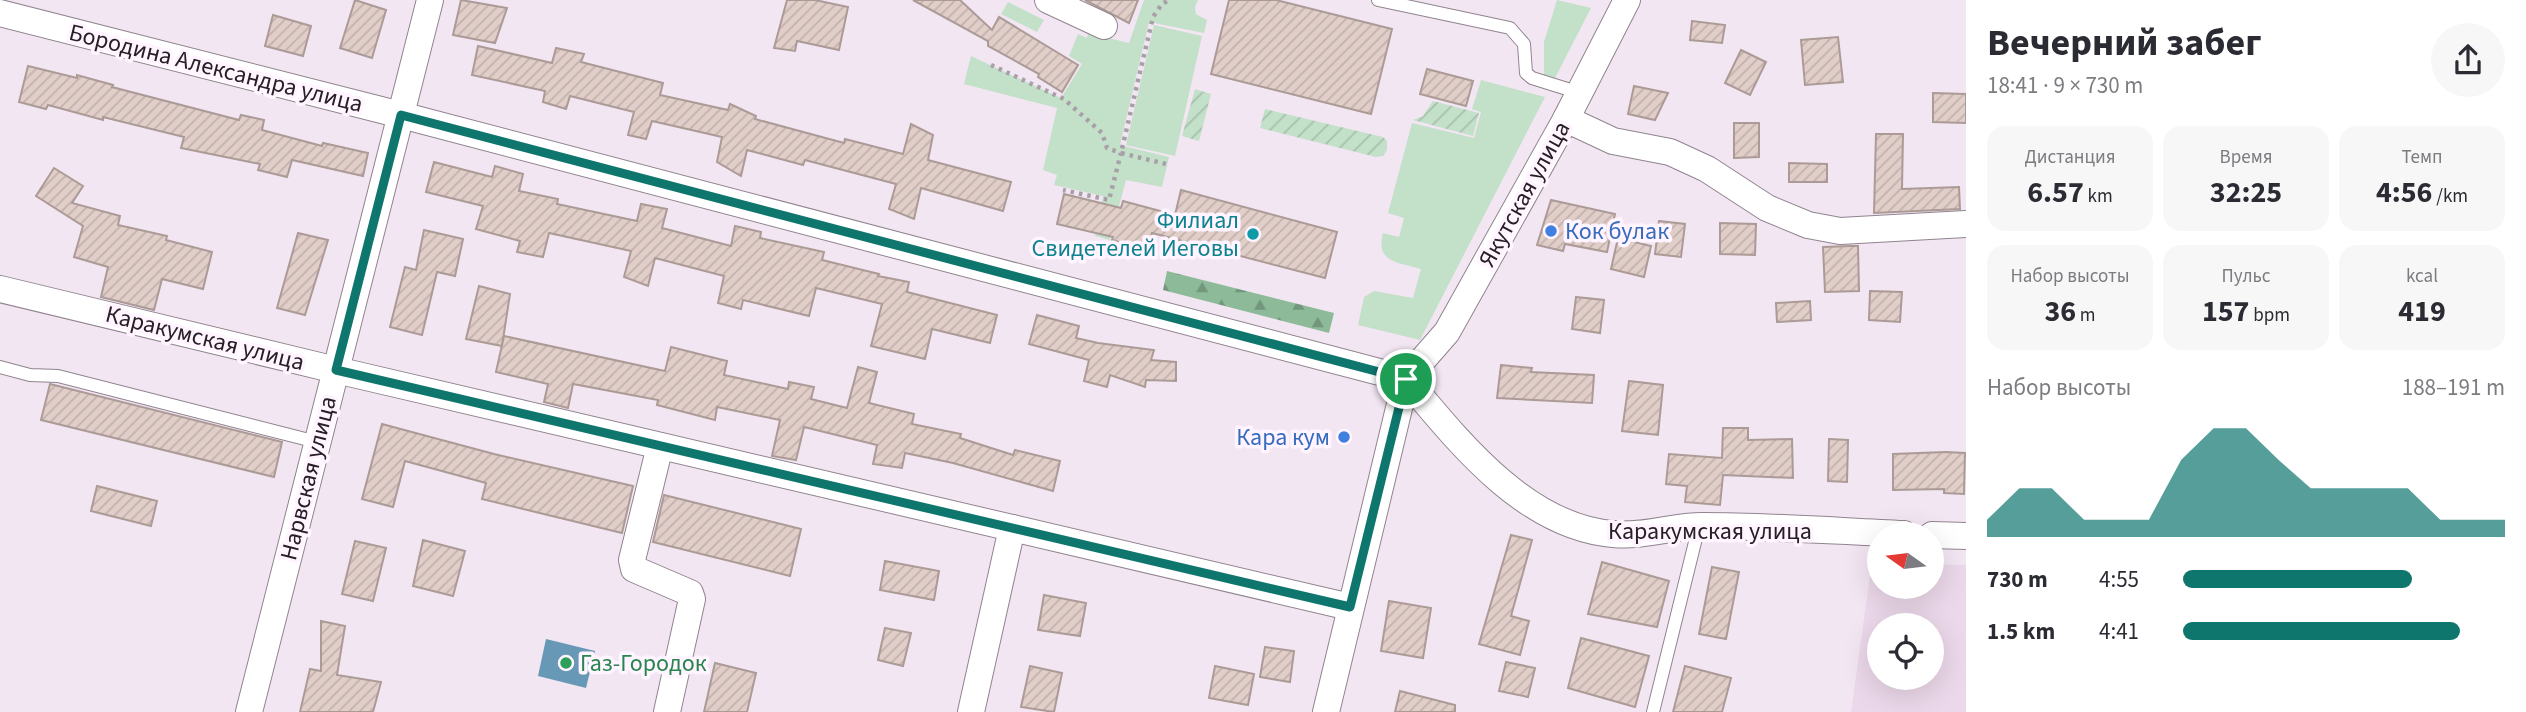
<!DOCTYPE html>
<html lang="ru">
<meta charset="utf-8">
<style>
body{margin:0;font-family:"Source Sans 3",sans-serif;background:#f7f7f7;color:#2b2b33;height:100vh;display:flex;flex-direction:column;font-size:26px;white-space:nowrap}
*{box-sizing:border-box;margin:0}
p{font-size:23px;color:#7c7c81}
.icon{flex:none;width:38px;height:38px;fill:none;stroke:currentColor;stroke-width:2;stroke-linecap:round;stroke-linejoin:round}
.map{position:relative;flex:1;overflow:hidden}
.details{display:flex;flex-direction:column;background:#fff;width:560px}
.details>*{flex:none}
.needle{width:46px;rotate:284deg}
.controls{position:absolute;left:1867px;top:522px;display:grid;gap:14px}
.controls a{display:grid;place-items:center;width:77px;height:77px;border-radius:50%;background:#fff;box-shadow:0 7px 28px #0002;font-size:35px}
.pin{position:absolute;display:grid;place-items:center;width:60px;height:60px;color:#fff;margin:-30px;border:4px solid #fff;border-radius:50%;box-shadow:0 2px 7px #0007}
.round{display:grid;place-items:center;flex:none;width:74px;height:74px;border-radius:37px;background:#f7f7f7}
.head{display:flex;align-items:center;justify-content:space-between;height:119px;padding:0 21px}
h1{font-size:38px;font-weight:700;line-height:52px}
.stats{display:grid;grid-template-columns:repeat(3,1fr);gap:10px;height:119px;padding:7px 21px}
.stats div{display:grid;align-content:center;border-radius:18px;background:#f7f7f7;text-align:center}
.stats b{font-size:30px;font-weight:700}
.stats small{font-size:19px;font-weight:400}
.stats p{font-size:19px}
.chart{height:196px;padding:14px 21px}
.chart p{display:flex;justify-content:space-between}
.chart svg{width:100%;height:126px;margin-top:7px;fill:#0f766e;opacity:.7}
ul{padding:0 21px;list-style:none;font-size:23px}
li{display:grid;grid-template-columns:112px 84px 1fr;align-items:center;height:52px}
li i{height:18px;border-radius:9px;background:#0f766e}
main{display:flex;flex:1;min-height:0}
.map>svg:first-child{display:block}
</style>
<main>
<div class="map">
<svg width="1966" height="712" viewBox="0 0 1966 712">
<defs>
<pattern id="forest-firs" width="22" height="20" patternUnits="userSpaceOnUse" patternTransform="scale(1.75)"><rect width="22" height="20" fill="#8dba98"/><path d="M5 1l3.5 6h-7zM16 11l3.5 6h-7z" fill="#73977c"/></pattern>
<pattern id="garden-furrows" width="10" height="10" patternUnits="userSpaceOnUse" patternTransform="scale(1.75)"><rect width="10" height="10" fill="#c3e0c9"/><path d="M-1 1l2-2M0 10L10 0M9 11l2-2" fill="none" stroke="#a7c0ac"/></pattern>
<pattern id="building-hatch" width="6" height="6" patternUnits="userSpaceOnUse" patternTransform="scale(1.75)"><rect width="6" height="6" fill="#e1cec9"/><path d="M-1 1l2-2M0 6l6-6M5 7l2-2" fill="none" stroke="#c1b1ac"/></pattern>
</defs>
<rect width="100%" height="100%" fill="#f3e6f3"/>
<path fill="#ebd8ea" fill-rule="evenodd" d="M1872,561L1879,562L1880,586H1932V564L1966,565V712H1851ZM1880,625H1932V677H1880Z"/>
<g fill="#c3e0c9">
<polygon points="1144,0 1198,0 1195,7 1196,14 1207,20 1204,33 1149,22 1120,145 1169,157 1162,187 1126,180 1110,240 1095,236 1103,196 1054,185 1057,175 1043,170 1057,108 964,84 971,56 1061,98 1082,64 1069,56 1078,34 1087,38 1088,33 1129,43"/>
<polygon points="1557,0 1591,8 1555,78 1544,75 1544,42"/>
<polygon points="1008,2 1044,20 1037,32 1001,14"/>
<polygon points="1154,25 1202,36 1175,156 1126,145"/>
<path d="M1481,80L1545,97L1420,340L1358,325L1364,297L1374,291L1413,298L1421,269C1398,262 1375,263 1383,233L1399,237L1404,218L1388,213L1412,123L1474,138L1481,112L1472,109Z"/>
</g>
<polygon fill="url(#forest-firs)" points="1167,271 1334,313 1329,333 1163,290"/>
<g fill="url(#garden-furrows)">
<polygon points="1195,89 1211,94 1199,141 1182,136"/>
<polygon points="1433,101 1479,113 1473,136 1413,120 1423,116"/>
<polygon points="1265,109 1383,137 1387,141 1387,150 1383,156 1376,157 1260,128"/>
</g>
<polygon fill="#6798b5" points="546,639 595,651 586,688 538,676"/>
<g fill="url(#building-hatch)" stroke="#ac9a96" stroke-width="2">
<polygon points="355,0 386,10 372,58 340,48"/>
<polygon points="461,0 507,8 495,43 453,35"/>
<polygon points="787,0 815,0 848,7 839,50 797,41 795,51 774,48"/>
<polygon points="913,0 960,0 992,30 999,17 1078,65 1062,92 1038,77 1039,74 988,46 988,41"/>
<polygon points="1085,0 1138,0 1129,23"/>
<polygon points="1229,0 1276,0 1392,29 1371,114 1211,74"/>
<polygon points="273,15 311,26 303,56 265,46"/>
<polygon points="1692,21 1725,25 1722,43 1690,40"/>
<polygon points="1838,37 1843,82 1805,85 1801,40"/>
<polygon points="478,46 552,63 556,48 584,54 581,62 663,83 660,95 728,110 730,104 756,116 755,119 844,143 845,139 903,154 911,124 933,135 928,160 1011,182 1003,211 921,188 914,219 889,209 896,184 805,160 803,165 747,150 741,176 717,162 722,137 652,121 646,139 628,135 634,112 570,96 566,109 543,102 545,91 472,75"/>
<polygon points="1741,50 1766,62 1750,95 1725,83"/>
<polygon points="28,66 77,78 77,75 113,85 112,87 239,120 241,115 264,120 262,130 322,146 323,143 368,153 363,176 292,160 287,177 258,170 260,164 181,148 184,137 103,117 103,120 48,105 46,109 19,102"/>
<polygon points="1427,69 1473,81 1466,106 1420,94"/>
<polygon points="1634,86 1668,93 1655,120 1628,114"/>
<polygon points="1933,93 1966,94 1966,123 1933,122"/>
<polygon points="1734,123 1759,123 1759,157 1734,158"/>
<polygon points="1876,134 1903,134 1902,189 1959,187 1960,209 1874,213"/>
<polygon points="434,162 492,177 495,166 523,174 519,191 558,199 557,204 637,221 641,204 667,209 662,228 731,246 735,226 761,232 760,238 824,252 822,260 879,274 878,276 909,282 907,292 997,315 990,343 932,329 925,359 871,346 882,304 816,288 809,316 743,300 741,309 718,303 724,276 655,258 648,286 624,277 631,251 549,233 543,257 517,252 520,241 476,229 483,206 426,192"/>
<polygon points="1789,163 1827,164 1827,182 1789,182"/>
<polygon points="54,168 83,186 72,203 120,216 118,225 167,236 166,240 212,252 203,289 162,279 154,310 101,297 108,267 74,257 83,226 36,196"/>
<polygon points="1181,190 1337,232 1325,278 1152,233 1148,250 1112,240 1113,237 1057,224 1064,194 1121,208 1123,201 1175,215"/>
<polygon points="1551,200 1615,214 1607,252 1565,244 1563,251 1537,245"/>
<polygon points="1659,221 1685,224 1681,257 1655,254"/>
<polygon points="1720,223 1756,224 1755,255 1720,254"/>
<polygon points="424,230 463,239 455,276 437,272 422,335 390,327 405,267 416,270"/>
<polygon points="298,233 328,240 305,315 277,308"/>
<polygon points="1618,238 1651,246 1644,277 1611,269"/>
<polygon points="1850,246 1858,246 1859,291 1825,292 1823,247"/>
<polygon points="479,286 510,294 502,346 466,339"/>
<polygon points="1870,291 1902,292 1900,322 1869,320"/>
<polygon points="1576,297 1604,300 1600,333 1572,329"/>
<polygon points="1810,301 1811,320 1777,322 1776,303"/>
<polygon points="1037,315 1079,326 1076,338 1098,343 1154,350 1151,360 1176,362 1176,381 1146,380 1145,387 1110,375 1107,387 1084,381 1089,360 1029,344"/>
<polygon points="504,336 665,371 671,347 727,361 724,375 788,389 789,382 814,387 811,399 847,408 858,367 877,372 869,403 914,414 912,424 961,434 960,438 1013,455 1015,450 1060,461 1053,491 953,463 905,453 902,468 873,464 877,445 804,427 796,460 772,456 780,420 717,407 715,420 657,405 658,400 573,384 568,408 544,402 548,384 496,372"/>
<polygon points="1501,365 1532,368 1531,372 1594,375 1592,403 1497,398"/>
<polygon points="1629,381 1663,385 1658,435 1622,431"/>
<polygon points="50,384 282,442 274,477 41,420"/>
<polygon points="382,424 494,454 633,486 622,533 482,499 486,483 405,461 393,507 362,499"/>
<polygon points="1723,428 1748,428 1748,440 1792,439 1793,478 1723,475 1720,505 1685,502 1687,486 1666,484 1669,454 1722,458"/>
<polygon points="1829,439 1848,440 1847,482 1828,481"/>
<polygon points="1946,452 1965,453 1964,494 1944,493 1944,489 1893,490 1893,454"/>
<polygon points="97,486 157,501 151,526 91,511"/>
<polygon points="664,495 801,529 790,576 653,542"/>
<polygon points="1511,535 1532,540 1511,616 1529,621 1520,655 1479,644"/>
<polygon points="423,540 465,551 453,596 413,586"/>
<polygon points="355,541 386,548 373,601 342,594"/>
<polygon points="885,561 939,571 934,600 880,590"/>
<polygon points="1602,562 1669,581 1657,627 1588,614"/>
<polygon points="1712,567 1739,572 1726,639 1699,634"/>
<polygon points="1044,595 1086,603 1080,636 1038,630"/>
<polygon points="1389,601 1431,608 1423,658 1381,651"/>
<polygon points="321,621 345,626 337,675 381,682 373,712 300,712 310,669 321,671"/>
<polygon points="885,628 911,633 903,666 878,660"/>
<polygon points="1581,638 1649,656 1635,707 1568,688"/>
<polygon points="1265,647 1294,651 1290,682 1260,677"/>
<polygon points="1506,662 1535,668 1528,697 1499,691"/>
<polygon points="715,663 756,673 747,712 704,712"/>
<polygon points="1030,666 1062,673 1054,712 1021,707"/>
<polygon points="1215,666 1254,674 1248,705 1209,698"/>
<polygon points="1685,666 1731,678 1722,712 1673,712"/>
<polygon points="1400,691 1455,705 1455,712 1395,712"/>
</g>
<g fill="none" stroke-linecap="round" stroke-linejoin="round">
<g stroke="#90848f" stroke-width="14">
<g id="service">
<polyline points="1378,0 1510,28 1524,44 1526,73 1532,78 1580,93"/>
<polyline points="0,367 30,375 58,376 317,442"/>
<polyline points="1653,712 1699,526"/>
</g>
</g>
<g stroke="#90848f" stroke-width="28">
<g id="minor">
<polyline points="1048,0 1104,26"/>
<polyline points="0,13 401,115 1406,379"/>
<polyline points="1566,119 1613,141 1670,152 1707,169 1767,208 1808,225 1840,231 1966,224"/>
<polyline points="0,289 336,370 1350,607"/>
<path d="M1406,379C1458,441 1525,527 1613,534C1644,537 1672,526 1702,526C1769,526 1837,531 1904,534"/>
<polyline points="660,446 632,560 634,569 690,593 692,599 667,712"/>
<polyline points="1932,535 1966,536"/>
<polyline points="249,712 430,0"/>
<polyline points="971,712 1012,528"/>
<polyline points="1326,712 1406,379 1447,332 1566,119 1627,0"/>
</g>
</g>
<g stroke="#a99fa9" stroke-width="4.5" stroke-dasharray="3.5 5" stroke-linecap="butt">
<polyline points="991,65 1064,99 1102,133 1107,148 1121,153 1109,200 1063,190"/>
<polyline points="1166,164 1121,153 1153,17 1162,4 1169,0"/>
</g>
<use href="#service" stroke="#fff" stroke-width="12"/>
<use href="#minor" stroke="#fff" stroke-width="26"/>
</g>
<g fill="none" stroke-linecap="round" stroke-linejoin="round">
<g stroke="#fff" stroke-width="14">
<polygon id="route" points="401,115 1406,379 1350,607 336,370"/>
</g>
<use href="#route" stroke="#0f766e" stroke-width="9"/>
</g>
<g fill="#3f7fe0" stroke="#fff4ff" stroke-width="2.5">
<circle cx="1551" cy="231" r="7"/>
<circle cx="1344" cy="437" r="7"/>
</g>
<circle fill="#0f9aa8" stroke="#fff4ff" stroke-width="2.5" cx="1253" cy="234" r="7"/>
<circle fill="#2e9e5b" stroke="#fff4ff" stroke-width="2.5" cx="566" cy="663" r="7"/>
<g text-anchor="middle" stroke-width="7" stroke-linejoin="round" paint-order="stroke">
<g font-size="24" fill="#252025" stroke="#fff4ff">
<text transform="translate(216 68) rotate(14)" y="8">Бородина Александра улица</text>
<text transform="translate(1524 194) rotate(-61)" y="8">Якутская улица</text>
<text transform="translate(205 338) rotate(14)" y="8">Каракумская улица</text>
<text transform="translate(308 478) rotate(-76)" y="8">Нарвская улица</text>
<text x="1710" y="539">Каракумская улица</text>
</g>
<g font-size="24" fill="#0d838f" stroke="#fff4ff" text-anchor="end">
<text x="1239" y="228">Филиал<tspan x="1239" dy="28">Свидетелей Иеговы</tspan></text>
</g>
<g font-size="24" fill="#366cbe" stroke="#fff4ff" text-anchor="start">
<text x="1565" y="239">Кок булак</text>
<text x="1330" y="445" text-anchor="end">Кара кум</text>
</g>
<g font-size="24" fill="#27864d" stroke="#fff4ff" text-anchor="start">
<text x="580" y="671">Газ-Городок</text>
</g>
</g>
</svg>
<div class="controls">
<a><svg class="needle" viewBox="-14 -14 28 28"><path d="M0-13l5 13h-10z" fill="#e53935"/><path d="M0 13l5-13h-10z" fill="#7c7c81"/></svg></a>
<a><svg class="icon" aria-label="locate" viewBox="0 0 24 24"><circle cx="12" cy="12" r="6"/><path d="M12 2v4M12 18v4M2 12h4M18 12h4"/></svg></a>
</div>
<div class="pin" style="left:1406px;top:379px;background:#1e9e55"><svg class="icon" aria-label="arrive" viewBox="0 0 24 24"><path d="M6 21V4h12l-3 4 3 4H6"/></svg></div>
</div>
<section class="details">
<div class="head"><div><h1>Вечерний забег</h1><p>18:41 · 9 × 730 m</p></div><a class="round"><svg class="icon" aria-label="share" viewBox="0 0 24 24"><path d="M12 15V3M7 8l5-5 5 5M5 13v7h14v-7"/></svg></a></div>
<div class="stats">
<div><p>Дистанция</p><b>6.57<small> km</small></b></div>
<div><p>Время</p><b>32:25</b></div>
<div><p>Темп</p><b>4:56<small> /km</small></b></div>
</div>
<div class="stats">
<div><p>Набор высоты</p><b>36<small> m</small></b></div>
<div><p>Пульс</p><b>157<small> bpm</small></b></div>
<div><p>kcal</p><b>419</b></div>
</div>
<div class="chart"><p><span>Набор высоты</span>188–191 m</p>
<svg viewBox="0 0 160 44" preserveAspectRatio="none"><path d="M0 44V38L10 27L20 27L30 38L40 38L50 38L60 17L70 6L80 6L90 17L100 27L110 27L120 27L130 27L140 38L150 38L160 38V44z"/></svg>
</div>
<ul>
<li><b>730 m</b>4:55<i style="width:71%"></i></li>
<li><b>1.5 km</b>4:41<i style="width:86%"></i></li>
</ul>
</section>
</main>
